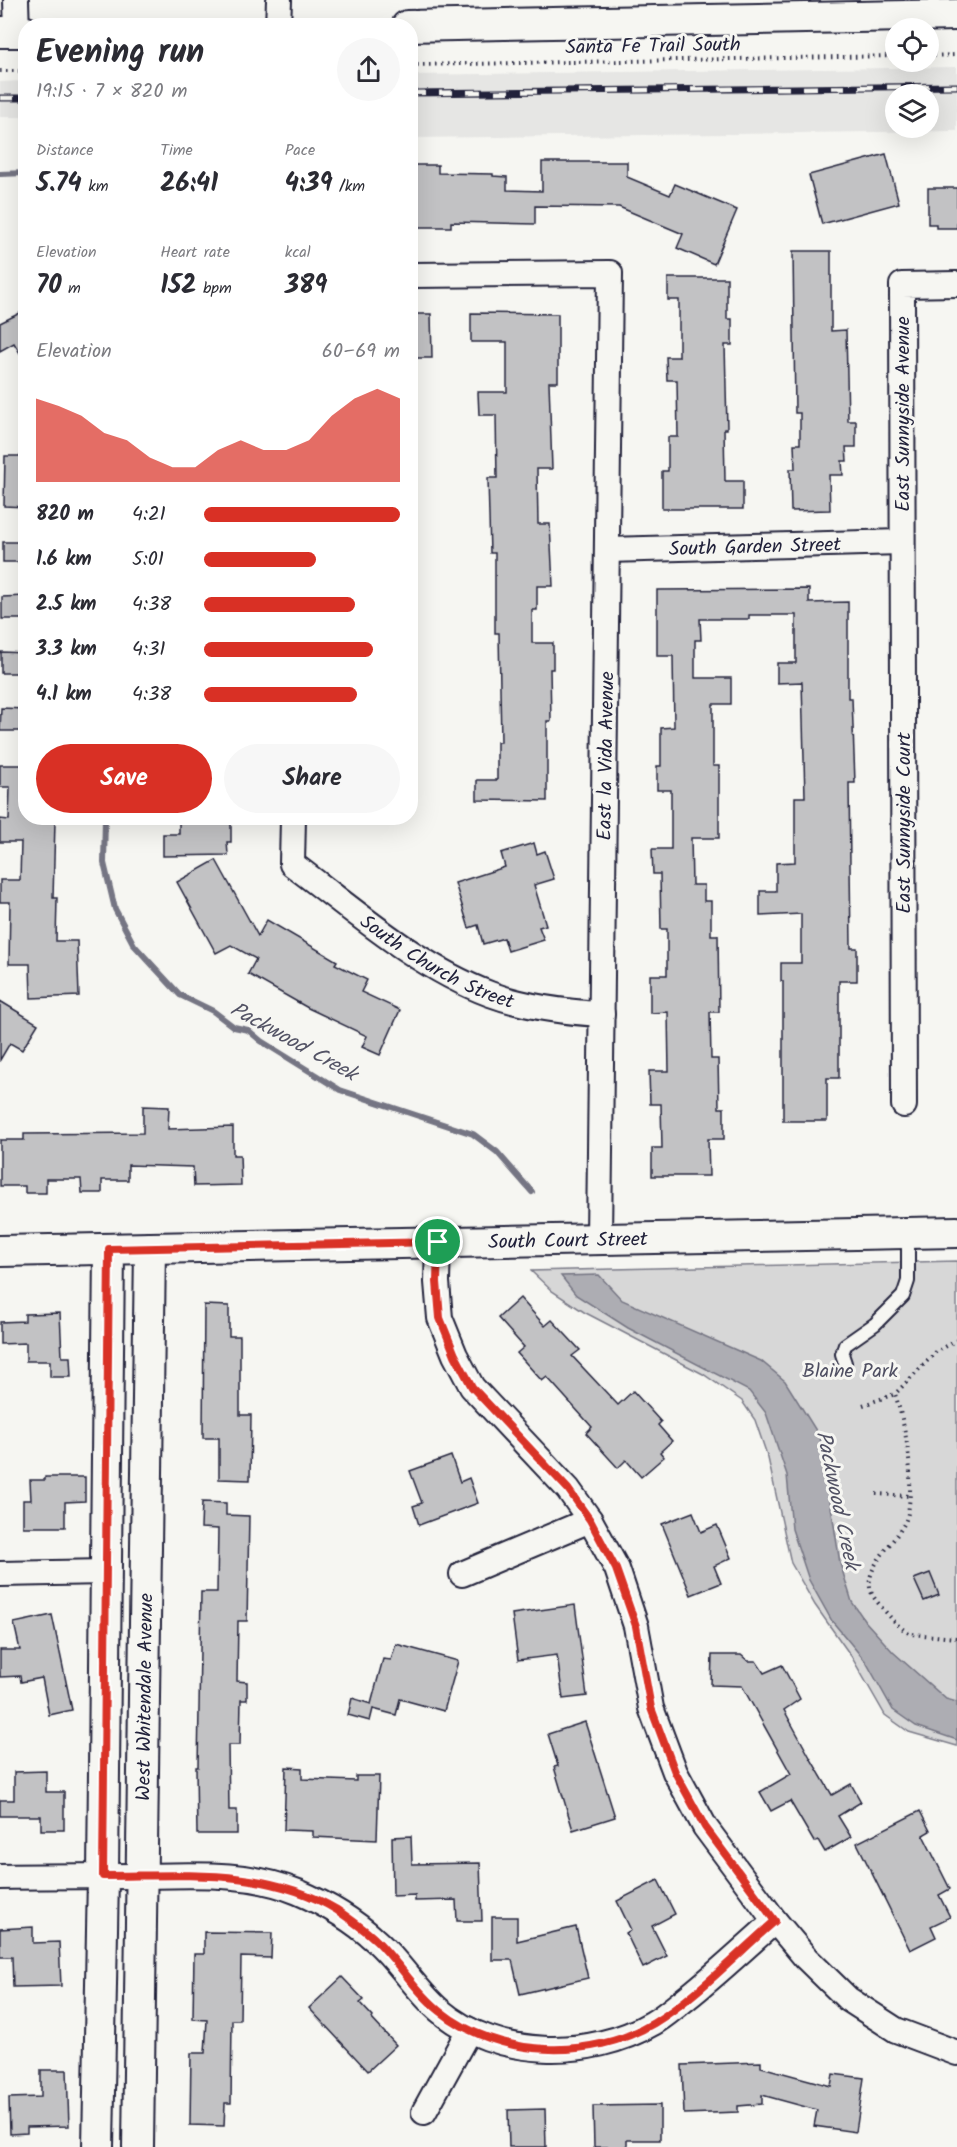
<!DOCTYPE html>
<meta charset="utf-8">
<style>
body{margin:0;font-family:Kalam,sans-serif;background:#f7f7f7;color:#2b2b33;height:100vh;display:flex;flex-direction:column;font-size:22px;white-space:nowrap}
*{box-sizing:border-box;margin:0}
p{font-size:20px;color:#7c7c81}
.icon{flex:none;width:33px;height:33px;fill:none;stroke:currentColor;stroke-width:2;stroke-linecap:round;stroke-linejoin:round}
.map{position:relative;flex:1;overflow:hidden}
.sheet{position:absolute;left:18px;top:18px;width:400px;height:807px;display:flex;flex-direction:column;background:#fff;border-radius:24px;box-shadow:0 6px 24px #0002}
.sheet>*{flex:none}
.buttons{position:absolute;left:885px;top:18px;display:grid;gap:12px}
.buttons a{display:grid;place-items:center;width:54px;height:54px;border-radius:50%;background:#fff;box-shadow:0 6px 24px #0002;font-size:30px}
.pin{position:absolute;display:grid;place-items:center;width:51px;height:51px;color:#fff;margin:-26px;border:3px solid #fff;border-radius:50%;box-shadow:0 2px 6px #0007}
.round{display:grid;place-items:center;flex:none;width:63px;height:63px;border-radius:32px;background:#f7f7f7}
.overview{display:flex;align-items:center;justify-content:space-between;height:102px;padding:0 18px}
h1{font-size:33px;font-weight:800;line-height:45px}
.metrics{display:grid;grid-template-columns:repeat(3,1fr);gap:9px;height:102px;padding:6px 18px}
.metrics div{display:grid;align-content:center}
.metrics b{font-size:26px;font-weight:800}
.metrics small{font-size:16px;font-weight:400}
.metrics p{font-size:16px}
.chart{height:168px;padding:12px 18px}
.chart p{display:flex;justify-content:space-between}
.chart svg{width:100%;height:108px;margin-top:6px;fill:#d93025;opacity:.7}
.cta{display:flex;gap:12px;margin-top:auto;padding:12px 18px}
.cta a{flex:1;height:69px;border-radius:36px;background:#d93025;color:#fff;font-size:24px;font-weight:800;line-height:69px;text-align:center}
.cta a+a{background:#f7f7f7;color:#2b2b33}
ul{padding:0 18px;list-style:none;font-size:20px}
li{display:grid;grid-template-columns:96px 72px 1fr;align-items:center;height:45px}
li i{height:15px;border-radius:8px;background:#d93025}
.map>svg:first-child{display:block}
</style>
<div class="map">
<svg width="957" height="2147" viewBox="0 0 957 2147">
<rect width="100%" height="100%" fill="#f6f6f2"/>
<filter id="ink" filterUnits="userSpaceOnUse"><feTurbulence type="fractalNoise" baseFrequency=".0167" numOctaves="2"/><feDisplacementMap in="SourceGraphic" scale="12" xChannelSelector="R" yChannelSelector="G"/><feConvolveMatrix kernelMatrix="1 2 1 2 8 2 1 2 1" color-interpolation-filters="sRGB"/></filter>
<g filter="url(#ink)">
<g fill="#e6e6e4" fill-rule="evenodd">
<path d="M957,67V131L411,138V75ZM896,94H928V128H896Z"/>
<polygon points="25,81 25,117 0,117 0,82"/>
</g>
<polygon fill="#d7d7d7" stroke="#7c7c89" stroke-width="1.5" points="957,1261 957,1746 909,1732 885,1715 851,1656 815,1605 791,1563 768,1458 755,1420 742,1401 703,1374 584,1312 552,1291 531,1271"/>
<polygon fill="#adadb3" stroke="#757583" stroke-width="1.5" points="599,1275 622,1300 761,1361 785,1381 820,1437 840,1563 852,1602 865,1621 893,1652 946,1699 957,1702 957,1740 916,1726 893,1710 866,1662 832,1621 809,1580 792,1529 787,1475 766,1413 749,1391 628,1328 576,1295 561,1276"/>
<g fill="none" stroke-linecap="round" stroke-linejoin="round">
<g stroke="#757583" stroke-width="6">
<polyline points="0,174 26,173"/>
<polyline points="105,818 104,863 115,909 134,945 180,995 213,1011 234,1027 248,1030 261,1041 340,1090 473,1134 497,1152 532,1192"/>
</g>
</g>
<g fill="#c2c2c4" stroke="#22223b" stroke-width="1.5">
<polygon points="886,154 899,203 822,224 809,175"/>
<polygon points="542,162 627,162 627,177 670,195 675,184 737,210 714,264 677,248 683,234 619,207 535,206 535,224 451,222 451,227 415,227 415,218 411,218 411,165 438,165 438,173 493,174 493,176 507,177 507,190 542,191"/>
<polygon points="928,188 957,188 957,228 936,228 936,224 928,224"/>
<polygon points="793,251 831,251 831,331 846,330 848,421 856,421 856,447 846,447 847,461 842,461 843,475 829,475 830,510 791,511 790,469 795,469 794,444 800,444 800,413 795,413"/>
<polygon points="668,278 727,278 727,319 732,319 732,345 725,345 727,429 724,429 725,481 743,481 743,509 662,509 662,471 668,471 668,437 678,437 677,380 667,380 666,357 679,357 679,300 668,300"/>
<polygon points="26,310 26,363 14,343 0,351 0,323"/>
<polygon points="471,313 558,314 558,382 549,382 552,469 537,469 538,524 550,524 553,586 537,586 537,610 532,610 532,643 553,643 553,669 550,669 551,721 547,721 547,801 477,800 477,780 497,780 497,742 501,742 499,633 495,633 495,553 490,553 488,478 497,478 496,415 479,415 478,392 507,392 507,342 471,342"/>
<polygon points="411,314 431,314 432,358 411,358"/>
<polygon points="5,456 26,456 26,507 4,506"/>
<rect x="3" y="542" width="23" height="20"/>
<polygon points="809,589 809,603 848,602 848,698 852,698 855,783 849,783 851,948 857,948 857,981 839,981 839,1078 827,1078 827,1121 783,1121 783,981 781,981 781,963 801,963 801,914 760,916 760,891 776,891 776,863 795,862 795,797 805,797 802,682 777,683 777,663 796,663 796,615 749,615 749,619 700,619 701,640 695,640 695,678 731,678 731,704 713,704 713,766 719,766 719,838 691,838 692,885 704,885 704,901 711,901 711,935 718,935 719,1012 710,1012 711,1059 718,1059 719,1108 724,1108 724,1139 708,1139 709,1176 652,1176 652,1148 662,1148 661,1104 650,1104 649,1071 669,1071 668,1012 650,1013 650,975 667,975 667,929 661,929 660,874 653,874 652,849 671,849 671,790 657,790 657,766 661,766 661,728 674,727 673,656 657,656 657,590"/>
<polygon points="26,596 26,619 2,619 2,597"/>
<polygon points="1,652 26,653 26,673 1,673"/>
<polygon points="1,708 26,709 26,731 0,731"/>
<polygon points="0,765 26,765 26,820 55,821 53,898 57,898 56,941 77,941 79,996 31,998 30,964 9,964 10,902 0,902 0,880 20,880 21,842 0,842 0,819 9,820 10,787 0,787"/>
<polygon points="179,818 231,818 231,842 227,842 228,855 163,856 163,834 179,834"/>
<polygon points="534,843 537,854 545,851 554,879 534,885 546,925 539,927 544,940 508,951 504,938 483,944 478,925 469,928 455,883 505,867 501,853"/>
<polygon points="216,860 258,936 267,920 337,961 335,964 367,980 361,992 400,1010 380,1055 362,1047 367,1036 308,1008 248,974 256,959 231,945 216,953 177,882"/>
<polygon points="0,1001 38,1024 22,1050 10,1043 0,1060"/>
<polygon points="143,1106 169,1107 168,1129 233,1127 233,1155 240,1155 241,1185 194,1186 193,1167 128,1165 128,1180 102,1180 102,1193 82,1193 81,1179 46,1179 46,1193 25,1193 25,1186 0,1186 0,1140 24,1140 24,1134 143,1133"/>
<polygon points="520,1298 545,1326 552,1320 580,1350 572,1356 618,1405 633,1391 661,1422 658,1425 672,1441 660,1452 664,1457 641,1477 626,1460 618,1468 586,1433 592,1427 547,1377 542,1381 517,1353 524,1347 498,1318"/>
<polygon points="204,1305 229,1306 229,1336 240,1336 240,1415 251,1415 250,1480 219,1479 219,1438 203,1438"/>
<polygon points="60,1313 62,1357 70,1357 71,1377 50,1377 50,1361 26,1361 26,1343 0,1344 0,1322 25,1321 25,1314"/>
<polygon points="451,1456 460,1482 469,1478 478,1503 419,1525 413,1506 422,1503 410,1471"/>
<polygon points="45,1477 85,1477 85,1501 65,1502 65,1527 23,1527 23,1500 31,1500 30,1480 45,1480"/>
<polygon points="202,1502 226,1503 226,1515 249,1516 247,1621 238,1621 237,1681 247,1682 247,1700 241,1700 240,1745 228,1745 229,1810 237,1810 237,1834 197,1834 196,1767 198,1767 201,1592 217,1592 218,1529 201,1528"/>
<polygon points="693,1512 701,1532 717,1525 731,1558 714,1566 721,1583 691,1595 662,1524"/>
<polygon points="930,1573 939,1595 924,1601 914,1579"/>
<polygon points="575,1605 587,1696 563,1699 557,1655 518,1660 512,1614"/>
<polygon points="52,1615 72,1710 49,1715 42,1678 21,1682 20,1676 0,1677 0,1650 20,1650 14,1623"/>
<polygon points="396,1644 458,1661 444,1711 400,1699 396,1715 373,1709 370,1721 348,1715 352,1698 371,1704 383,1659 391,1660"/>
<polygon points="712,1655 741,1655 748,1661 756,1661 764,1673 782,1665 800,1699 784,1710 812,1761 832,1795 851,1784 861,1802 838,1816 851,1837 825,1852 818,1840 814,1842 790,1801 771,1811 760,1792 791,1774 742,1686 711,1685"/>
<polygon points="585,1722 615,1817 573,1830 554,1767 558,1766 548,1734"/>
<polygon points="286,1767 302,1768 302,1779 356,1781 356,1776 379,1776 377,1840 313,1837 313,1831 284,1830"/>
<polygon points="46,1771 46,1792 64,1792 64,1830 41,1830 41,1816 0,1816 0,1800 14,1800 14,1772"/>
<polygon points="920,1811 930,1831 923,1835 950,1889 939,1895 950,1917 931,1926 936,1937 910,1950 857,1843"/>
<polygon points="411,1836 412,1864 480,1863 482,1921 457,1921 456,1900 415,1901 415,1895 393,1896 392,1837"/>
<polygon points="658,1880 675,1914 652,1926 667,1956 643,1968 626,1933 631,1930 617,1901"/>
<polygon points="492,1917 517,1917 517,1941 576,1927 588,1978 520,1994 512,1960 492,1960"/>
<polygon points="33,1927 33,1943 59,1942 61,1986 13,1987 12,1957 0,1957 0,1929"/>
<polygon points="204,1932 272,1933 271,1958 241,1957 240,2020 232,2020 231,2103 225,2103 224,2126 190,2125 191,2053 205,2053 207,2020 193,2019 194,1954 204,1954"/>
<polygon points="342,1977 364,2000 360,2003 373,2017 372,2019 396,2045 368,2071 309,2008"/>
<polygon points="761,2062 761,2067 831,2086 833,2074 864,2078 856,2132 814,2126 817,2110 762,2095 762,2104 738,2106 738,2112 684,2114 682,2065"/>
<polygon points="41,2070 67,2070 69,2126 27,2127 27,2133 10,2134 9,2098 41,2097"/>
<polygon points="660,2105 660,2140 627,2140 627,2147 594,2147 593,2106"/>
<polygon points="545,2109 546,2147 509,2147 508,2110"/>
</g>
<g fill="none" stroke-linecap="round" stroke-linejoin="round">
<g stroke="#22223b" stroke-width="16">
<polyline id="service" points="845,1363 842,1354 845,1345 875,1324 903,1296 908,1281 908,1234"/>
</g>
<g stroke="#22223b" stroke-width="28">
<g id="minor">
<polyline points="16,0 17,32"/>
<polyline points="278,26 279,0"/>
<polyline points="411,275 610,273 599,1239"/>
<path id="s1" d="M608,550L901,542"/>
<path id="s2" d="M293,818L292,864C354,910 416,966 490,994C525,1007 564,1012 602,1014"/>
<polyline points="904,1105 902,285 957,284"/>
<polyline points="438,1242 437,1282 440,1318 455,1355 472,1387 568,1489 590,1520 617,1569 636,1626 651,1708 675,1772 705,1827 775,1921 806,1958 848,1999 896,2030 957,2053"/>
<polyline points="0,1574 106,1572"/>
<polyline points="462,1574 590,1520"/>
<path d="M0,1877C48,1876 97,1876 145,1876C196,1875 251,1872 298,1892C326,1904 352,1919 375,1940C399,1961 415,1989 439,2010C496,2059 590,2060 653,2023C662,2018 670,2011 679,2004C712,1979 743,1949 775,1921"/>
<polyline points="424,2112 469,2030"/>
</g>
</g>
<g stroke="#22223b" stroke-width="34">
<g id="tertiary">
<polyline points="407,26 957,15"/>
<polyline points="0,32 26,32"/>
<path id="s3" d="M0,1251L957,1232"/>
<polyline points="98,2147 103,1876 109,1249"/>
<path id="s4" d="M138,2147L150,1248"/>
</g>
</g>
<g stroke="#22223b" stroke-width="4" stroke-dasharray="1.5 4.5" stroke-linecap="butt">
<polyline points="928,56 957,55"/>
<polyline points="411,65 896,56"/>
<polyline points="0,71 26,71"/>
<path d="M957,1340L936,1352L895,1394C907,1432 914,1473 908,1513C904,1538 859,1566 872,1594C875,1600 880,1605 883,1609C892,1619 899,1628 911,1634L957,1638"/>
<polyline points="863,1405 895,1394"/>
<polyline points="876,1494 910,1496"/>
</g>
<use href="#service" stroke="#f6f6f2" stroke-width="12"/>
<use href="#minor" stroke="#f6f6f2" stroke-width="24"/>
<use href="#tertiary" stroke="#f6f6f2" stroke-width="30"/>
<g stroke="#22223b" stroke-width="7">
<g id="rail">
<polyline points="411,93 957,86"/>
<polyline points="0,98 26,98"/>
</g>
</g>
<use href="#rail" stroke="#f6f6f2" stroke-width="4.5" stroke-dasharray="14" stroke-linecap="butt"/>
</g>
</g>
<g fill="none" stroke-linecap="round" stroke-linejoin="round" filter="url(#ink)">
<g stroke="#fff" stroke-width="12">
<path id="route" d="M438,1242L437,1282L440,1318L455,1355L472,1387L568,1489L590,1520L616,1569L636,1626L651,1708L675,1772L705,1827L775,1921C738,1953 695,1998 654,2023C591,2061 498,2058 440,2011C415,1991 399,1963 377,1941C366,1930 350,1919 337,1910C267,1867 182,1876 103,1876L109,1249Z"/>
</g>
<use href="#route" stroke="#d93025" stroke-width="8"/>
</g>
<g text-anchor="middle" stroke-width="6" stroke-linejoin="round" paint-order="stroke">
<g font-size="20" fill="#22223b" stroke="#f6f6f2">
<text transform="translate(653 45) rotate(-1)" y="7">Santa Fe Trail South</text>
<text transform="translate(902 414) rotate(-90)" y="7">East Sunnyside Avenue</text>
<text dy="7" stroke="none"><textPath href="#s1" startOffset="147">South Garden Street</textPath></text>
<text transform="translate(605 756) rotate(-89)" y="7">East la Vida Avenue</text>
<text transform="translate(903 823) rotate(-90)" y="7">East Sunnyside Court</text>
<text dy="7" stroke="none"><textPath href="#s2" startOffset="222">South Church Street</textPath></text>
<text dy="7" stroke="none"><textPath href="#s3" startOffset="568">South Court Street</textPath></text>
<text dy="7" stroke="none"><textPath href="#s4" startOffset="450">West Whitendale Avenue</textPath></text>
</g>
<g font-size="20" fill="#4f4f62" stroke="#f6f6f2">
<text x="850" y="1377">Blaine Park</text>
</g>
<g font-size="21" font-style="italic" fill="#535365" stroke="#f6f6f2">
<text transform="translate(294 1041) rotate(29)" y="7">Packwood Creek</text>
<text transform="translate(838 1500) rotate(78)" y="7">Packwood Creek</text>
</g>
</g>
</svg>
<div class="buttons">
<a><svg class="icon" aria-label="locate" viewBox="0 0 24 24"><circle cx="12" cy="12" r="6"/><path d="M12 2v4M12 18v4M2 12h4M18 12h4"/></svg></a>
<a><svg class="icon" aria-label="layers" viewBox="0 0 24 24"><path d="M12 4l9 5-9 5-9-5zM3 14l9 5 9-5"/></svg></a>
</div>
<div class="pin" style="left:438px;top:1242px;background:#1e9e55"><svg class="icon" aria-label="arrive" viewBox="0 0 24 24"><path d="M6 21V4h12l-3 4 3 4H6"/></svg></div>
<section class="sheet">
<div class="overview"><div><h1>Evening run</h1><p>19:15 · 7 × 820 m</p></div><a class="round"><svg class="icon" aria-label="share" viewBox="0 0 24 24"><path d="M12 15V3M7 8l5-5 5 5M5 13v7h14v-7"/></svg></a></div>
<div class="metrics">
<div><p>Distance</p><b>5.74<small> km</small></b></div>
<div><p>Time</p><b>26:41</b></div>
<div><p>Pace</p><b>4:39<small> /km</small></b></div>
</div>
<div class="metrics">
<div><p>Elevation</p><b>70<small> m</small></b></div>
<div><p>Heart rate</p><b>152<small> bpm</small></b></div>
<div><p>kcal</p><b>389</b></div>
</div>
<div class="chart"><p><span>Elevation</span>60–69 m</p>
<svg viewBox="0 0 160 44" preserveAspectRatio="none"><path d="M0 44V10L10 13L20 17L30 24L40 27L50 34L60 38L70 38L80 31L90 27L100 31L110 31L120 27L130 17L140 10L150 6L160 10V44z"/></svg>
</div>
<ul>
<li><b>820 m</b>4:21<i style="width:100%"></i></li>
<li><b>1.6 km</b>5:01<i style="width:57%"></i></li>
<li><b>2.5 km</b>4:38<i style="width:77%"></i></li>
<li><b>3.3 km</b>4:31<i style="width:86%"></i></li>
<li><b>4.1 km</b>4:38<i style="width:78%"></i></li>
</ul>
<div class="cta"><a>Save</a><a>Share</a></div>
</section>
</div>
